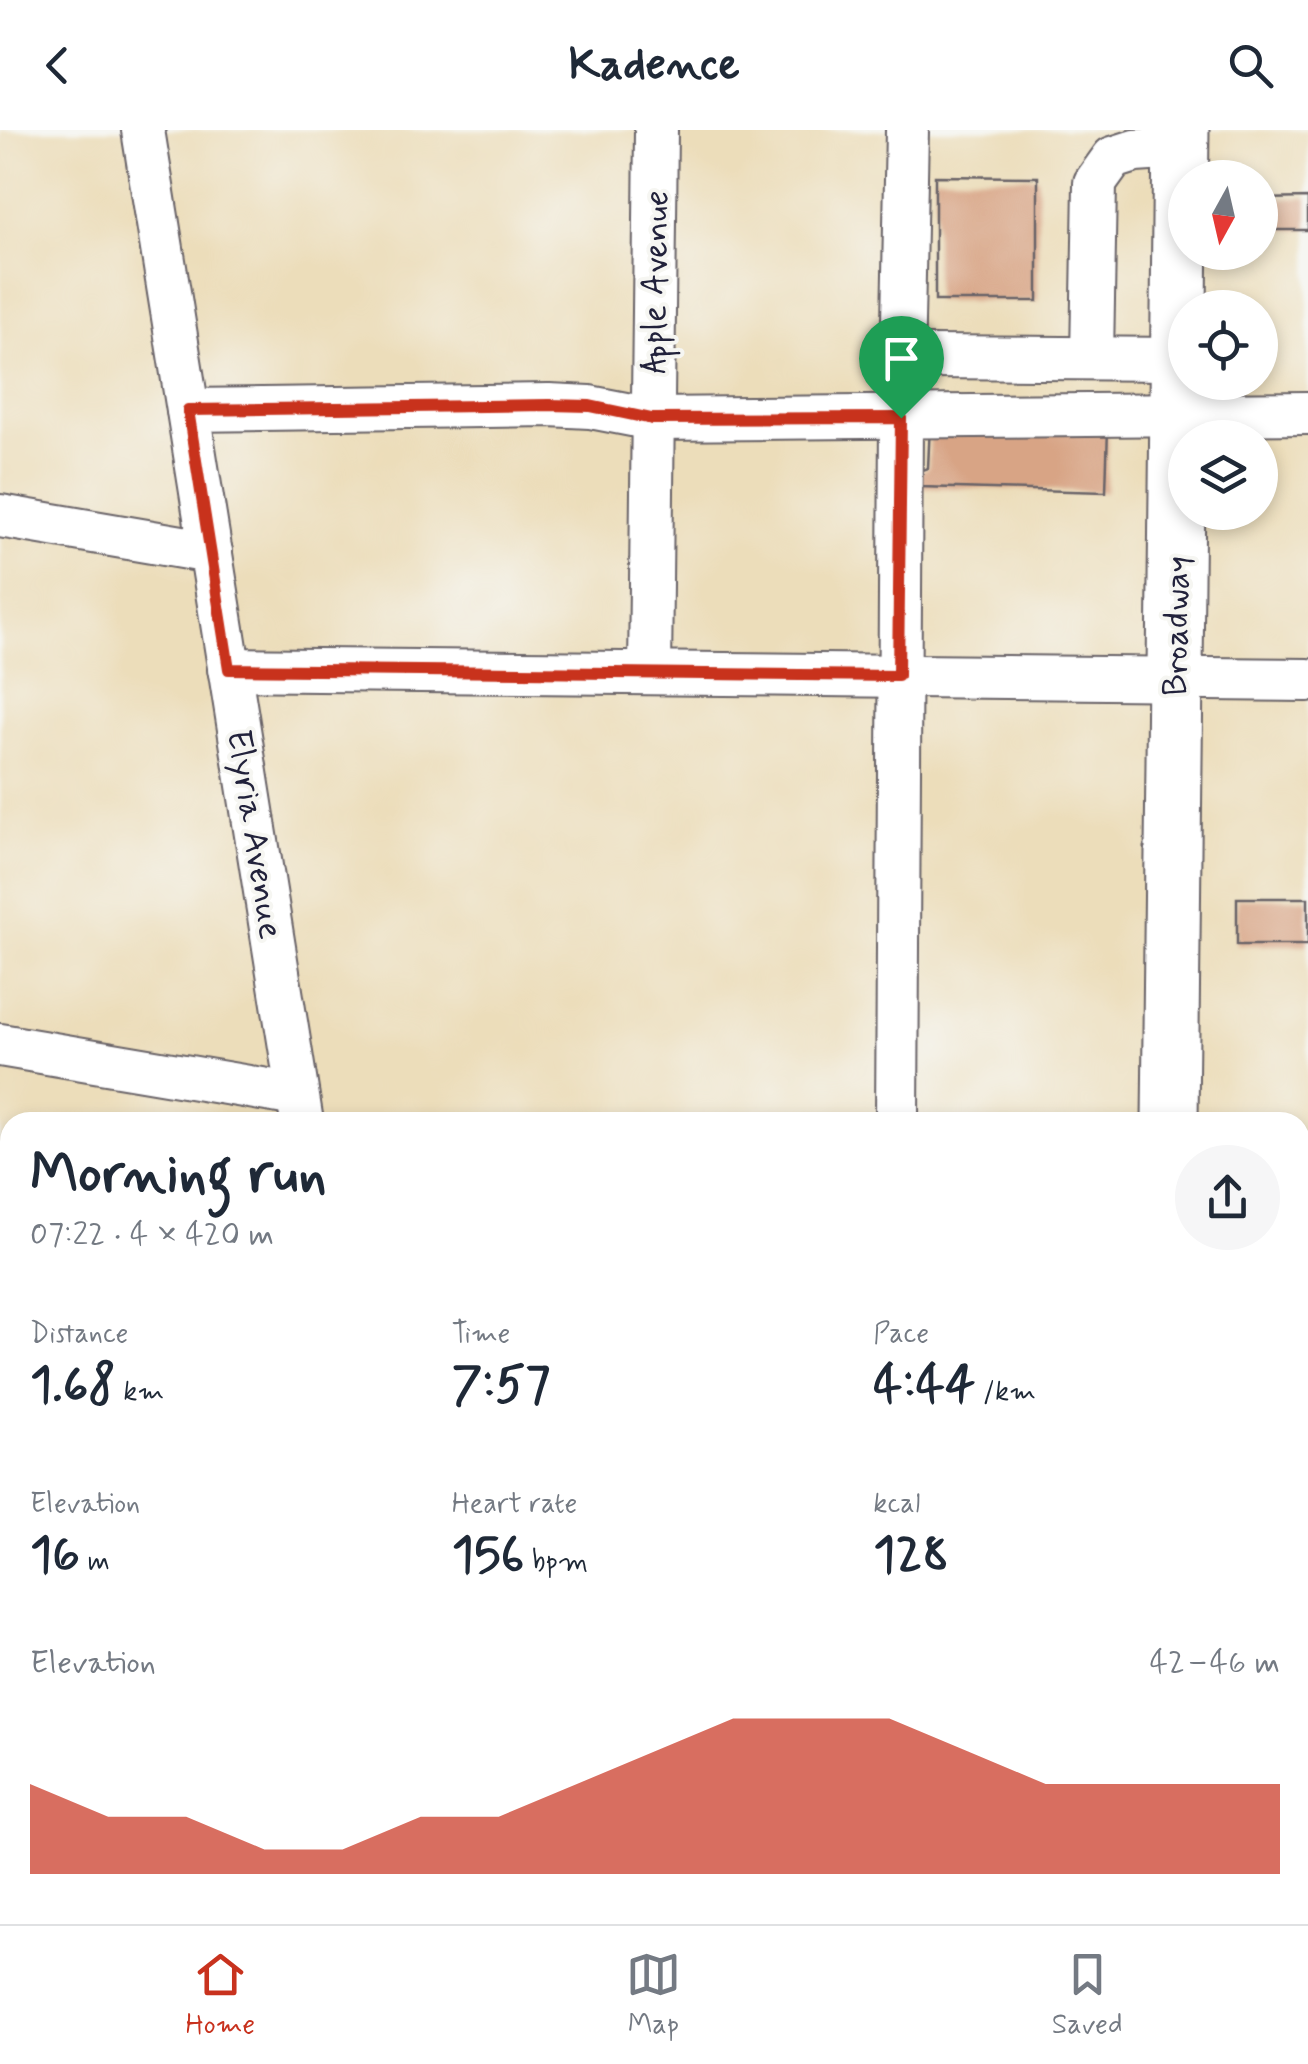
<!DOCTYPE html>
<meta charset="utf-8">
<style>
body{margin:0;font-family:Mynerve,sans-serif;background:#f6f6f7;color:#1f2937;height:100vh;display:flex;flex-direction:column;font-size:38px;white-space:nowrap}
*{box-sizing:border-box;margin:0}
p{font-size:32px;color:#747a83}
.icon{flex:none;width:55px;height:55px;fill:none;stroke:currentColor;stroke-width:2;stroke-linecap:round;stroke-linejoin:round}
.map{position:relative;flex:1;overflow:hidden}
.sheet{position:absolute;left:0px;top:982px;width:1310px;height:812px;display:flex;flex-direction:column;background:#fff;border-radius:30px 30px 0 0;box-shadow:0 5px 15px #0003}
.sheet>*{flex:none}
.needle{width:65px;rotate:188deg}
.fabs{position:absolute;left:1168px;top:30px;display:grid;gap:20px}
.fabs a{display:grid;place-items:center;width:110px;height:110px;border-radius:50%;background:#fff;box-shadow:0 5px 15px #0003;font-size:50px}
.pin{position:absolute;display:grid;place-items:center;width:85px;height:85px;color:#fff;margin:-102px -42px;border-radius:50% 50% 50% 0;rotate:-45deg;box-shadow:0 0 10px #0007}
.pin .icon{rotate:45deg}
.round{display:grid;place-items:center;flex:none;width:105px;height:105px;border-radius:52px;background:#f6f6f7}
.summary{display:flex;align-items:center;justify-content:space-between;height:170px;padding:0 30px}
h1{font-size:55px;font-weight:700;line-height:75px}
.figures{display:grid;grid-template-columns:repeat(3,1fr);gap:15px;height:170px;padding:10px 30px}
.figures div{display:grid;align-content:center}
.figures b{font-size:50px;font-weight:700}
.figures small{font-size:28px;font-weight:400}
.figures p{font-size:28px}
.chart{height:280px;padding:20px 30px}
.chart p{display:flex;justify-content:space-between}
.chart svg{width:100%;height:180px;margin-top:10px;fill:#c8321e;opacity:.7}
header{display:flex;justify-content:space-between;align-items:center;height:130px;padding:0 30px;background:#fff;font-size:45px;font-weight:700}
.tab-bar{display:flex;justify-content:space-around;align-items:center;height:140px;border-top:2px solid #e0e1e3;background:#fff;font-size:28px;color:#747a83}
.tab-bar a{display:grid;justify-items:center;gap:5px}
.tab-bar .on{color:#c8321e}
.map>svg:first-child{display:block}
</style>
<header><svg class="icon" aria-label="back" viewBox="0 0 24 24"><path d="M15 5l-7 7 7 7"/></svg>Kadence<svg class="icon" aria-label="search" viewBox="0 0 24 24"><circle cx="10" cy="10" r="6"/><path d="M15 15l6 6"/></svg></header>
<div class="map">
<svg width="1308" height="1794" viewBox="0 0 1308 1794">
<rect width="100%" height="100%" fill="#f6f6f2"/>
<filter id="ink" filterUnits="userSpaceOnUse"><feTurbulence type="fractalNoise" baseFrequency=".01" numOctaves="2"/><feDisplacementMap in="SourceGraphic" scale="20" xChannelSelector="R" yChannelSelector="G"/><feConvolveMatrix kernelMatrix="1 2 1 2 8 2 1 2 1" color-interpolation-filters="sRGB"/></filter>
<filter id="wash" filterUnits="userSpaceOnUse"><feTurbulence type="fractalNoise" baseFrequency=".0048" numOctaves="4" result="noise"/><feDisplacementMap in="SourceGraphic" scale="40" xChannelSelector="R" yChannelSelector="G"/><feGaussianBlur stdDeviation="2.25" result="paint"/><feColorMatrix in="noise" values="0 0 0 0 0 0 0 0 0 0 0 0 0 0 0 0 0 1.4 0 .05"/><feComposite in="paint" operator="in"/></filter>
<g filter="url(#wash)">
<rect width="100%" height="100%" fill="#ecddba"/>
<polygon fill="#a3c26a" stroke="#627252" stroke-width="2.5" points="1300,1482 1308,1483 1308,1584 1300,1584"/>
<g id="blocks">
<g fill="#d8a485">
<polygon points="935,46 1038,47 1038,171 935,171"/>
<polygon points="1308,68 1308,100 1260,100 1260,69"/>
<polygon points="930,294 1108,297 1106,362 920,357 920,341 928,338"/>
<rect x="1237" y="768" width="71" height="47"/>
<polygon points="1300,1209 1308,1209 1308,1315 1300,1316"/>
<rect x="917" y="1785" width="124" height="9"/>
</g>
</g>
</g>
<g filter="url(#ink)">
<use href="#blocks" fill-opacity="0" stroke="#696367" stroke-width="2.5"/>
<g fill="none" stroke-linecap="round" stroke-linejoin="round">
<g stroke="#696367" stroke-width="46">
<g id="minor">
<polyline points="143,0 302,992"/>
<polyline points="926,227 1179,229"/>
<polyline points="1092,228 1095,53 1113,28 1135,21 1181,18"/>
<polyline points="188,280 549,275 590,277 652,289 1308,283"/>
<polyline points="0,386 211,422"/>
<polyline points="229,539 1308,550"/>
<polyline points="650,543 656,0"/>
<polyline points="0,915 297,965"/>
<polyline points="897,992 901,288 907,0"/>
<polyline points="1300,1078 1308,1078"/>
<polyline points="0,1443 10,1445"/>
<polyline points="312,1785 313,1794"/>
<polyline points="429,1785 431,1794"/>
<polyline points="835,1785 836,1794"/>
<polyline points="59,1794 101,1785"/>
<polyline points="778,1794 778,1785"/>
<polyline points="890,1794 890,1785"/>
</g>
</g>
<g stroke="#696367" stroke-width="59">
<g id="major">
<polyline points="1170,992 1181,0"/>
<polyline points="0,1594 10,1594"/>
<polyline points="1300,1607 1308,1607"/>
<polyline points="1159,1794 1159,1785"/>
</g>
</g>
<use href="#minor" stroke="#fff" stroke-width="42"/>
<use href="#major" stroke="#fff" stroke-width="55"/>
</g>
</g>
<g fill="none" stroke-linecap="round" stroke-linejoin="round" filter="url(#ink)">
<g stroke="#fff" stroke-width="20">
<polygon id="route" points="549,275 590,276 652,289 901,288 898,546 229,539 188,280"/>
</g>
<use href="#route" stroke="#c8321e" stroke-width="12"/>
</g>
<g text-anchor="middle" stroke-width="8" stroke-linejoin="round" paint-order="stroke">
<g font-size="35" fill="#22223b" stroke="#f6f6f2">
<text transform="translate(654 152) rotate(-89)" y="12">Apple Avenue</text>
<text transform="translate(1175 496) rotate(-89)" y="12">Broadway</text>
<text transform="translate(256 704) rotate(81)" y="12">Elyria Avenue</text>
</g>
</g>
</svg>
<div class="fabs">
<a><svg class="needle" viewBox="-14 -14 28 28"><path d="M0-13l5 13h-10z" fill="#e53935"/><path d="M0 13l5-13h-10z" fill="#747a83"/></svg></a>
<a><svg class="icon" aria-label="locate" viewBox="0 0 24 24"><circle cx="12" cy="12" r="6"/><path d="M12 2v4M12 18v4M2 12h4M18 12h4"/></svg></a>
<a><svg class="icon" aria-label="layers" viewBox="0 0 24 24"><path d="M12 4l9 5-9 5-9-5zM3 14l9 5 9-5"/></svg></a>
</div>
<div class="pin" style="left:901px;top:288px;background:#1e9e55"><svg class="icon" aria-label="arrive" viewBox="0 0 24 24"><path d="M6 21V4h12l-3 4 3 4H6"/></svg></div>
<section class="sheet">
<div class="summary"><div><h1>Morning run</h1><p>07:22 · 4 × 420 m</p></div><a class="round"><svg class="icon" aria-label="share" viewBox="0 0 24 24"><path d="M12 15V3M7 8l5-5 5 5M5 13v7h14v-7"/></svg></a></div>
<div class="figures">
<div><p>Distance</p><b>1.68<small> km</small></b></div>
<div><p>Time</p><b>7:57</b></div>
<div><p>Pace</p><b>4:44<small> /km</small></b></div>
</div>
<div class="figures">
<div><p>Elevation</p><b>16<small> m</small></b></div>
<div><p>Heart rate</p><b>156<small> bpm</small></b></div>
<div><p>kcal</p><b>128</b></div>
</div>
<div class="chart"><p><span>Elevation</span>42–46 m</p>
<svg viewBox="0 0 160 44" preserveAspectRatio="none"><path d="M0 44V22L10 30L20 30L30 38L40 38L50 30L60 30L70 22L80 14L90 6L100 6L110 6L120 14L130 22L140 22L150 22L160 22V44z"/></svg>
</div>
</section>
</div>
<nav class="tab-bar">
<a class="on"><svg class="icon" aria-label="home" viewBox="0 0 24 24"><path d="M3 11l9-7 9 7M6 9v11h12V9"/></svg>Home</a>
<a><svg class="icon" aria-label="map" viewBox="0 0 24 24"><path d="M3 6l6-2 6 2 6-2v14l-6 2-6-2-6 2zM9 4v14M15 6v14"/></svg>Map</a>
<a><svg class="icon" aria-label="saved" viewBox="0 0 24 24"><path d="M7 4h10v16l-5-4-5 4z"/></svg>Saved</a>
</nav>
